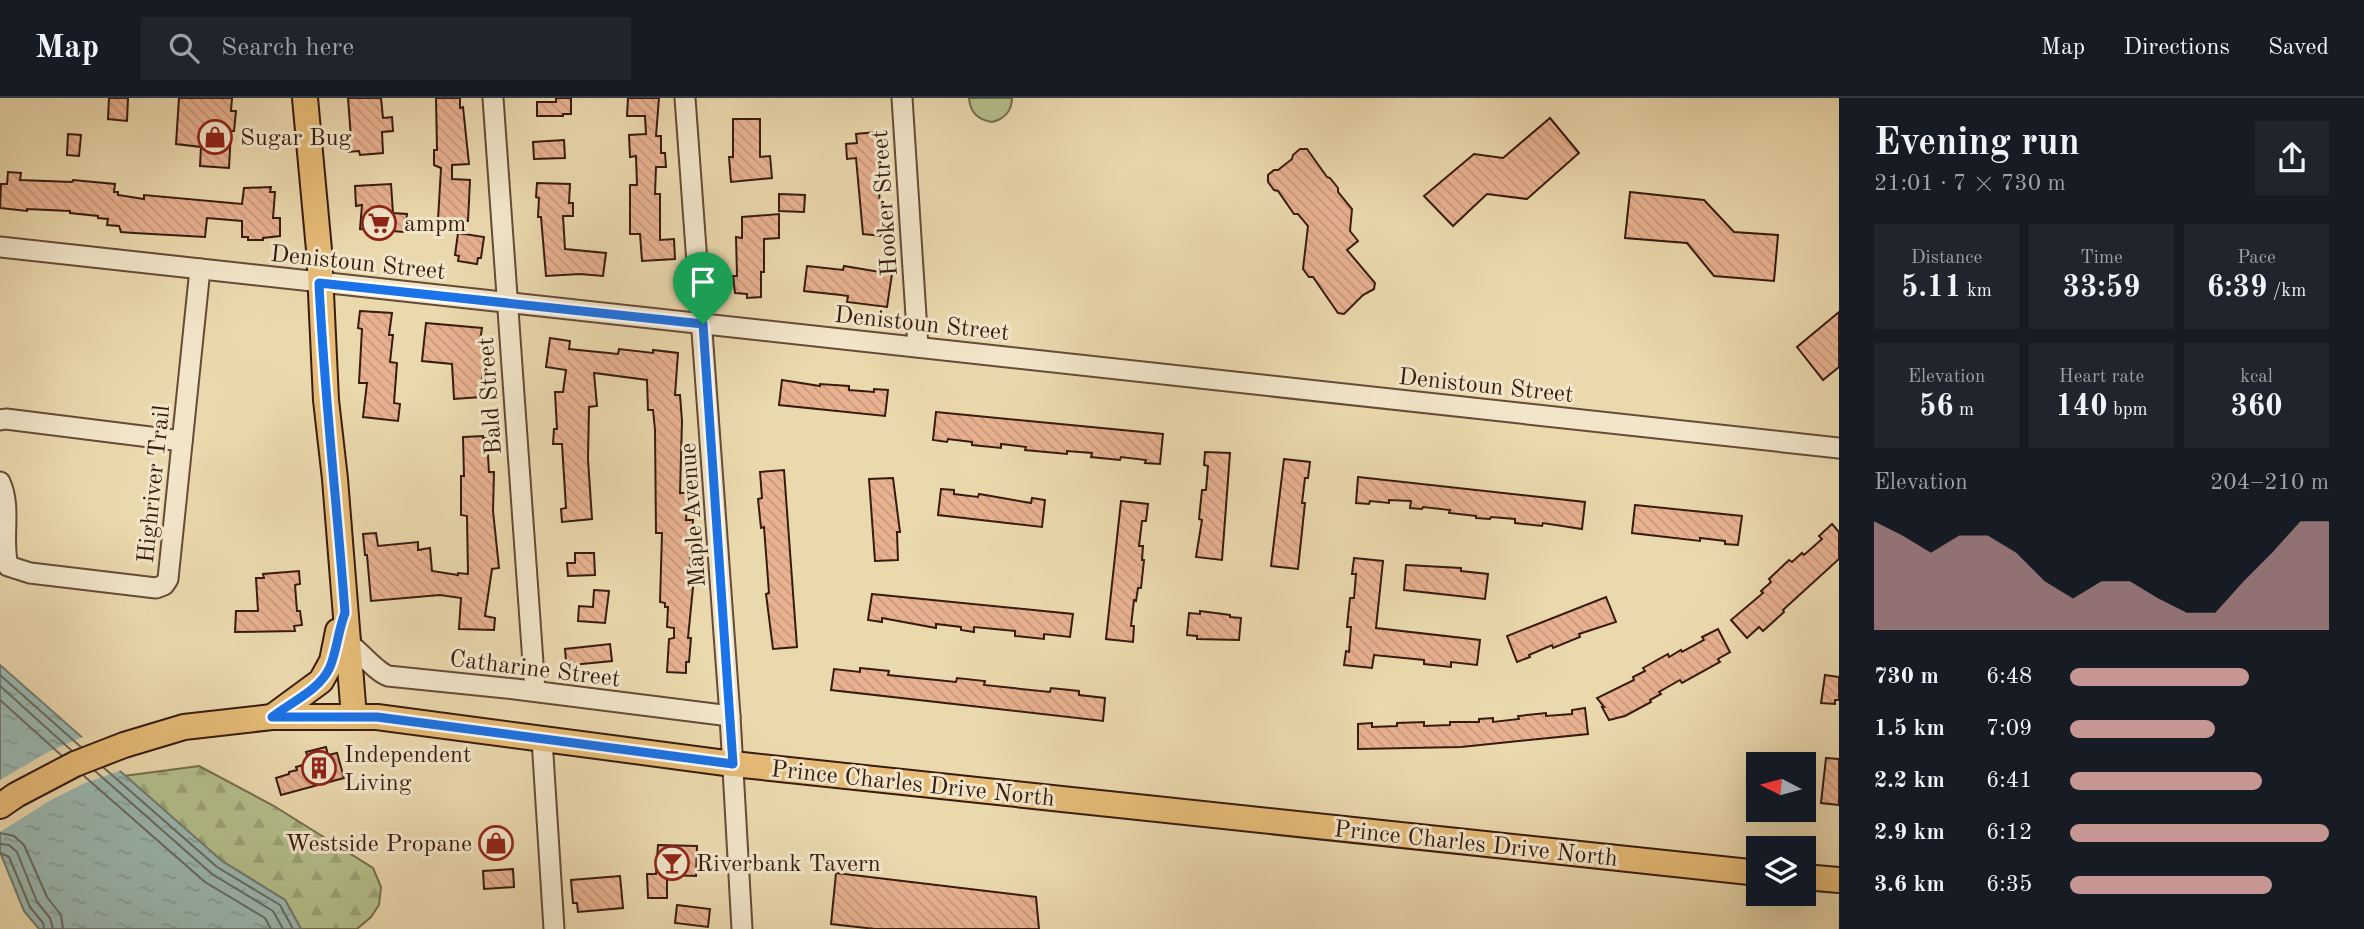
<!DOCTYPE html>
<meta charset="utf-8">
<style>
body{margin:0;font-family:"Old Standard TT",serif;background:#20242c;color:#f1f3f6;height:100vh;display:flex;flex-direction:column;font-size:26px;white-space:nowrap}
*{box-sizing:border-box;margin:0}
p{font-size:23px;color:#9ea1a6}
.icon{flex:none;width:38px;height:38px;fill:none;stroke:currentColor;stroke-width:2;stroke-linecap:round;stroke-linejoin:round}
.map{position:relative;flex:1;overflow:hidden}
.drawer{display:flex;flex-direction:column;background:#171b24;width:525px}
.drawer>*{flex:none}
.needle{width:46px;rotate:276deg}
.buttons{position:absolute;left:1746px;top:654px;display:grid;gap:14px}
.buttons a{display:grid;place-items:center;width:70px;height:70px;border-radius:0px;background:#171b24;box-shadow:0 7px 28px #0002;font-size:35px}
.pin{position:absolute;display:grid;place-items:center;width:60px;height:60px;color:#fff;margin:-72px -30px;border-radius:50% 50% 50% 0;rotate:-45deg;box-shadow:0 0 7px #0007}
.pin .icon{rotate:45deg}
.round{display:grid;place-items:center;flex:none;width:74px;height:74px;border-radius:0px;background:#20242c}
.head{display:flex;align-items:center;justify-content:space-between;height:119px;padding:0 35px}
h1{font-size:38px;font-weight:700;line-height:52px}
.stats{display:grid;grid-template-columns:repeat(3,1fr);gap:10px;height:119px;padding:7px 35px}
.stats div{display:grid;align-content:center;border-radius:0px;background:#20242c;text-align:center}
.stats b{font-size:30px;font-weight:700}
.stats small{font-size:19px;font-weight:400}
.stats p{font-size:19px}
.chart{height:196px;padding:14px 35px}
.chart p{display:flex;justify-content:space-between}
.chart svg{width:100%;height:126px;margin-top:7px;fill:#c59692;opacity:.7}
ul{padding:0 35px;list-style:none;font-size:23px}
li{display:grid;grid-template-columns:112px 84px 1fr;align-items:center;height:52px}
li i{height:18px;border-radius:9px;background:#c59692}
header{display:flex;align-items:center;gap:42px;box-sizing:border-box;height:98px;padding:0 35px;background:#171b24;border-bottom:2px solid #363941}
header strong{font-size:33px}
nav{display:flex;gap:38px;margin-inline-start:auto;font-size:24px}
.search{width:490px;height:63px;background:#20242c;display:flex;align-items:center;gap:18px;box-sizing:border-box;padding:0 24px;border-radius:0px;color:#9ea1a6;font-size:26px}
main{display:flex;flex:1;min-height:0}
.map>svg:first-child{display:block}
</style>
<header>
<strong>Map</strong>
<div class="search"><svg class="icon" aria-label="search" viewBox="0 0 24 24"><circle cx="10" cy="10" r="6"/><path d="M15 15l6 6"/></svg>Search here</div>
<nav><a>Map</a><a>Directions</a><a>Saved</a></nav>
</header>
<main>
<div class="map">
<svg width="1839" height="831" viewBox="0 0 1839 831">
<defs>
<pattern id="forest-firs" width="22" height="20" patternUnits="userSpaceOnUse" patternTransform="scale(1.75)"><rect width="22" height="20" fill="#b5c08c"/><path d="M5 1l3.5 6h-7zM16 11l3.5 6h-7z" fill="#9ca478"/></pattern>
<pattern id="water-ripples" width="26" height="14" patternUnits="userSpaceOnUse" patternTransform="scale(1.75)"><rect width="26" height="14" fill="#9ab9b2"/><path d="M2 4q2-2 4 0t4 0M15 11q2-2 4 0t4 0" fill="none" stroke="#859e98"/></pattern>
<pattern id="building-back-hatch" width="6" height="6" patternUnits="userSpaceOnUse" patternTransform="scale(1.75)"><rect width="6" height="6" fill="#e8b291"/><path d="M-1 5l2 2M0 0l6 6M5-1l2 2" fill="none" stroke="#c8987c"/></pattern>
</defs>
<rect width="100%" height="100%" fill="#ebd9ae"/>
<filter id="stains"><feTurbulence type="fractalNoise" baseFrequency=".00286" numOctaves="4"/><feColorMatrix values="0 0 0 0 .2 0 0 0 0 .09 0 0 0 0 .02 0 0 0 .5 -.17"/></filter>
<radialGradient id="worn" r=".72"><stop offset=".6" stop-color="#630" stop-opacity="0"/><stop offset="1" stop-color="#630" stop-opacity=".3"/></radialGradient>
<polygon fill="url(#forest-firs)" stroke="#766e4e" stroke-width="2" points="199,668 274,708 373,770 381,789 379,807 371,819 357,831 301,831 285,802 222,763 124,678"/>
<path fill="#b5c08c" stroke="#766e4e" stroke-width="2" d="M1012,0C1012,13 1004,21 992,24C978,22 970,15 969,0Z"/>
<polygon fill="url(#water-ripples)" stroke="#737a71" stroke-width="2" points="0,567 222,763 285,802 301,831 39,831 24,813 0,754"/>
<polygon fill="#ebd9ae" points="85,638 122,672 85,685 51,702 0,734 0,682 48,654"/>
<g fill="none" stroke-linecap="round" stroke-linejoin="round">
<g stroke="#696a60" stroke-width="2">
<polyline points="0,577 81,649"/>
<polyline points="0,588 71,652"/>
<polyline points="0,602 61,657"/>
<polyline points="104,670 217,769 280,807 293,831"/>
<polyline points="95,673 212,776 273,813 283,831"/>
<polyline points="84,678 205,784 265,820 271,831"/>
<polyline points="0,735 14,738 24,747 47,799 61,817 63,831"/>
<polyline points="0,746 9,747 17,754 37,804 50,820 53,831"/>
<polyline points="0,755 9,759 30,809 43,825 44,831"/>
</g>
</g>
<g fill="url(#building-back-hatch)" stroke="#381b0f" stroke-width="2">
<polygon points="109,0 128,0 127,23 108,21"/>
<polygon points="179,0 232,0 231,13 236,13 234,33 231,33 229,70 200,68 201,49 176,46"/>
<polygon points="348,0 381,0 383,20 392,19 393,33 382,34 383,55 360,57 359,53 348,54 348,41 351,40"/>
<polygon points="436,0 460,0 460,10 463,9 469,66 452,67 452,81 470,82 468,123 438,122 441,70 434,67 434,52 437,52"/>
<polygon points="556,0 571,0 571,16 563,16 563,18 537,18 537,4 556,4"/>
<polygon points="628,0 659,0 656,38 661,38 661,55 665,55 666,69 656,69 655,96 660,96 660,142 674,141 675,161 642,163 640,136 630,136 630,87 637,87 636,58 630,59 629,37 646,36 645,18 627,18"/>
<polygon points="1550,20 1579,55 1527,101 1487,96 1453,128 1424,98 1474,56 1503,60"/>
<polygon points="733,21 760,21 760,59 770,58 772,80 731,84 729,59 733,59"/>
<polygon points="876,34 877,43 881,43 883,55 879,55 880,62 877,62 882,138 863,136 856,60 847,61 846,46 857,45 856,36"/>
<polygon points="68,36 81,37 79,58 67,57"/>
<polygon points="564,42 565,60 534,61 533,44"/>
<polygon points="1300,51 1307,51 1327,79 1330,80 1338,90 1338,94 1352,111 1350,133 1358,143 1347,152 1375,185 1374,191 1363,197 1344,216 1338,215 1313,179 1309,179 1303,171 1308,128 1298,116 1294,116 1278,93 1274,92 1268,84 1268,77 1274,72 1278,72 1292,61 1293,57"/>
<polygon points="8,74 21,75 20,82 72,84 73,82 115,86 114,94 118,94 118,97 144,101 144,97 242,106 244,90 271,89 270,94 275,94 273,120 280,120 280,138 263,140 263,142 248,142 248,139 242,139 242,123 207,120 205,139 134,135 121,134 119,128 107,127 108,121 98,120 98,118 70,115 70,113 27,111 27,113 0,110 1,86 7,86"/>
<polygon points="537,85 570,86 569,105 573,105 573,118 563,118 565,151 606,155 603,178 580,176 546,178 541,119 538,119 539,100 536,99"/>
<polygon points="391,86 393,115 407,116 405,134 360,131 362,107 356,108 355,88"/>
<polygon points="1630,94 1704,102 1734,134 1778,137 1774,183 1714,178 1687,145 1625,140"/>
<polygon points="779,96 805,97 804,114 779,113"/>
<polygon points="779,116 779,140 764,141 764,174 761,174 761,199 747,200 747,196 735,195 733,178 737,178 736,139 742,140 742,119"/>
<polygon points="458,135 484,139 481,160 478,160 477,166 458,163 459,158 455,157"/>
<polygon points="807,168 843,172 844,168 892,176 887,209 847,204 848,198 841,197 804,193"/>
<polygon points="360,213 392,215 389,237 393,237 390,264 397,265 394,305 400,306 398,323 363,319 367,285 359,285 362,231 358,230"/>
<polygon points="1839,214 1839,269 1823,282 1797,249"/>
<polygon points="426,225 482,230 480,243 487,243 481,288 481,299 454,301 452,266 422,263"/>
<polygon points="550,240 570,243 569,251 618,256 619,251 653,255 653,252 678,255 675,297 680,297 682,323 680,395 688,395 686,422 693,422 689,479 694,479 688,540 691,540 689,564 686,564 686,575 667,574 669,541 674,540 674,530 667,529 668,509 665,509 665,505 660,504 662,435 656,435 655,332 653,312 648,312 647,282 594,275 597,308 589,309 588,361 592,421 562,424 561,411 566,410 562,346 553,346 554,331 557,331 555,294 563,294 566,272 546,269"/>
<polygon points="782,282 820,288 820,286 849,288 849,292 874,294 874,291 888,292 885,318 779,307"/>
<polygon points="936,314 1163,336 1160,366 1145,365 1146,362 1121,359 1120,362 1091,359 1092,355 1067,353 1067,356 1025,352 1026,349 1001,346 1001,350 972,347 972,344 948,341 947,344 933,342"/>
<polygon points="483,338 483,340 487,340 489,374 494,374 493,413 499,470 492,471 485,518 495,520 494,532 459,531 461,500 440,497 371,503 367,457 365,457 363,436 376,435 378,448 418,444 418,452 430,450 432,473 458,477 458,475 468,476 467,418 461,417 461,378 464,378 463,339"/>
<polygon points="1205,354 1230,355 1222,462 1196,459 1202,422 1199,421 1202,392 1206,392 1208,368 1204,367"/>
<polygon points="1284,361 1310,364 1308,380 1305,380 1302,405 1305,405 1298,471 1271,468"/>
<polygon points="784,372 797,549 773,551 766,496 769,495 764,429 761,430 758,401 762,400 760,374"/>
<polygon points="1358,379 1585,404 1582,431 1543,425 1542,428 1515,425 1515,421 1491,419 1490,421 1476,420 1476,418 1449,415 1450,412 1423,409 1422,411 1410,410 1411,403 1389,402 1389,405 1370,403 1369,406 1356,405"/>
<polygon points="893,380 900,434 897,434 898,462 875,463 869,381"/>
<polygon points="941,391 954,392 954,396 978,399 979,396 1031,405 1032,400 1045,402 1042,429 938,417"/>
<polygon points="1121,403 1148,406 1146,423 1142,423 1139,448 1143,448 1142,462 1144,462 1141,490 1138,490 1136,503 1134,502 1131,528 1134,528 1133,544 1106,541"/>
<polygon points="1635,407 1742,418 1738,447 1725,446 1725,443 1700,440 1700,443 1632,435"/>
<polygon points="1832,426 1839,434 1839,461 1783,512 1784,514 1763,533 1759,529 1747,540 1731,522 1763,495 1761,493 1771,484 1769,481 1789,462 1792,464 1802,455 1804,457 1822,441 1819,438"/>
<polygon points="575,455 594,455 595,477 568,478 567,465 575,465"/>
<polygon points="1354,460 1383,463 1376,530 1480,542 1477,567 1451,564 1451,569 1424,566 1424,562 1374,557 1372,570 1344,567 1346,553 1349,554 1351,529 1347,529 1350,500 1354,500 1356,476 1352,476"/>
<polygon points="1406,467 1461,470 1461,473 1488,476 1485,501 1404,492"/>
<polygon points="299,473 300,486 295,487 297,513 300,513 302,527 294,528 295,533 235,534 236,513 258,513 256,480 264,480 263,476"/>
<polygon points="594,492 609,493 605,525 578,523 579,508 593,509"/>
<polygon points="872,496 1073,516 1070,539 1044,536 1044,541 1015,538 1015,533 974,529 974,534 961,532 961,529 936,526 936,530 882,520 882,524 868,522"/>
<polygon points="1606,499 1616,524 1579,536 1580,539 1553,550 1552,547 1529,557 1530,559 1517,564 1507,538"/>
<polygon points="1200,513 1230,517 1230,519 1241,520 1239,542 1197,541 1197,538 1187,537 1189,515 1200,516"/>
<polygon points="1718,531 1730,554 1718,561 1720,564 1682,585 1680,582 1659,594 1661,596 1650,602 1651,604 1625,618 1609,622 1602,609 1604,609 1597,600 1634,582 1633,579 1645,573 1643,570 1668,556 1669,559 1681,552 1682,554 1704,542 1702,539"/>
<polygon points="610,546 612,563 572,567 571,563 566,563 565,551"/>
<polygon points="860,570 889,573 888,577 956,584 957,580 985,583 984,587 1050,594 1051,590 1079,593 1079,597 1105,600 1103,623 831,592 834,571 860,574"/>
<polygon points="1825,577 1839,579 1839,602 1835,602 1835,606 1821,605"/>
<polygon points="1585,610 1588,636 1461,649 1358,651 1358,626 1372,625 1372,629 1397,628 1397,625 1424,624 1424,628 1450,627 1450,624 1479,624 1479,621 1493,620 1493,624 1519,621 1518,618 1546,615 1546,618 1572,616 1572,612"/>
<polygon points="326,649 328,657 337,655 344,680 281,697 276,680 289,676 289,674 297,672 296,669 310,665 306,654"/>
<polygon points="1826,660 1839,661 1839,707 1821,705"/>
<polygon points="658,747 697,748 696,778 667,777 667,800 648,800 647,776 656,776"/>
<polygon points="513,771 514,789 484,791 483,773"/>
<polygon points="836,775 1036,799 1039,831 875,831 831,826"/>
<polygon points="620,778 623,810 578,814 577,805 573,805 571,782"/>
<polygon points="677,807 710,811 708,829 675,825"/>
</g>
<g fill="none" stroke-linecap="round" stroke-linejoin="round">
<g stroke="#654a37" stroke-width="23">
<g id="minor">
<polyline points="493,0 535,593"/>
<polyline points="685,0 730,618 742,831"/>
<polyline points="902,0 918,249"/>
<polyline points="0,149 1839,350"/>
<polyline points="0,322 6,321 182,343"/>
<path d="M0,384C12,410 1,441 8,468L30,475L156,490L164,487L168,481L200,171"/>
<path d="M347,544C360,553 375,573 388,578L515,591L730,618"/>
<polyline points="542,641 554,831"/>
</g>
</g>
<g stroke="#381b0f" stroke-width="28">
<g id="major">
<polyline points="305,0 319,152 326,302 335,381 354,619"/>
<polyline points="272,619 321,583 332,563 338,533"/>
<polyline points="0,708 16,697 75,666 124,647 184,629 272,619 377,619 733,666 1759,775"/>
<polyline points="1804,779 1839,782"/>
</g>
</g>
<use href="#minor" stroke="#f2e6ca" stroke-width="19"/>
<use href="#major" stroke="#e6bc77" stroke-width="24"/>
</g>
<g fill="none" stroke-linecap="round" stroke-linejoin="round">
<g stroke="#fff" stroke-width="14">
<path id="route" d="M319,185L703,226L733,666L377,619H272C291,604 320,592 330,569C337,552 338,533 345,515C337,405 324,295 319,185Z"/>
</g>
<use href="#route" stroke="#1a73e8" stroke-width="9"/>
</g>
<defs>
<g id="shop-ring" transform="scale(1.75)"><circle r="9.5" fill="#f2e6ca" stroke="#8f2418" stroke-width="1.5"/><path d="M-5-2.5h2.3a2.7 3.5 0 0 1 5.4 0H5L5.5 6h-11ZM-1.5-2.5h3a1.5 2.3 0 0 0-3 0Z" fill="#8f2418"/></g>
<g id="supermarket-ring" transform="scale(1.75)"><circle r="9.5" fill="#f2e6ca" stroke="#8f2418" stroke-width="1.5"/><path d="M-6-5.5h2.5l.6 2H6L4.5 2H-2.5L-4.4-4H-6ZM-1.5 3.2a1.3 1.3 0 1 0 .1 0ZM3 3.2a1.3 1.3 0 1 0 .1 0Z" fill="#8f2418"/></g>
<g id="building-ring" transform="scale(1.75)"><circle r="9.5" fill="#f2e6ca" stroke="#8f2418" stroke-width="1.5"/><path d="M-4-6H4V6H1V3H-1V6H-4ZM-2.5-4.3h1.7v1.8h-1.7ZM.8-4.3h1.7v1.8H.8ZM-2.5-1h1.7V.8h-1.7ZM.8-1h1.7V.8H.8Z" fill="#8f2418"/></g>
<g id="bar-ring" transform="scale(1.75)"><circle r="9.5" fill="#f2e6ca" stroke="#8f2418" stroke-width="1.5"/><path d="M-6-5H6L.8 .8V4.5H3.5V6h-7V4.5H-.8V.8Z" fill="#8f2418"/></g>
</defs>
<g fill-rule="evenodd">
<use href="#shop-ring" x="215" y="39"/>
<use href="#supermarket-ring" x="379" y="125"/>
<use href="#building-ring" x="319" y="670"/>
<use href="#shop-ring" x="496" y="745"/>
<use href="#bar-ring" x="672" y="765"/>
</g>
<g text-anchor="middle" stroke-width="6" stroke-linejoin="round" paint-order="stroke">
<g font-size="24" fill="#381b0f" stroke="#f2e6ca" text-anchor="start">
<text x="240" y="47">Sugar Bug</text>
<text x="404" y="133">ampm</text>
<text x="344" y="664">Independent<tspan x="344" dy="28">Living</tspan></text>
<text x="472" y="753" text-anchor="end">Westside Propane</text>
<text x="696" y="773">Riverbank Tavern</text>
</g>
<g font-size="24" fill="#381b0f" stroke="#f2e6ca">
<text transform="translate(884 105) rotate(-94)" y="8">Hooker Street</text>
<text transform="translate(358 164) rotate(6)" y="8">Denistoun Street</text>
<text transform="translate(922 225) rotate(6)" y="8">Denistoun Street</text>
<text transform="translate(1486 287) rotate(6)" y="8">Denistoun Street</text>
<text transform="translate(489 298) rotate(-94)" y="8">Bald Street</text>
<text transform="translate(153 386) rotate(-84)" y="8">Highriver Trail</text>
<text transform="translate(692 417) rotate(-94)" y="8">Maple Avenue</text>
<text transform="translate(535 570) rotate(7)" y="8">Catharine Street</text>
<text transform="translate(913 685) rotate(6)" y="8">Prince Charles Drive North</text>
<text transform="translate(1476 745) rotate(6)" y="8">Prince Charles Drive North</text>
</g>
</g>
<rect width="100%" height="100%" filter="url(#stains)"/>
<rect width="100%" height="100%" fill="url(#worn)"/>
</svg>
<div class="buttons">
<a><svg class="needle" viewBox="-14 -14 28 28"><path d="M0-13l5 13h-10z" fill="#e53935"/><path d="M0 13l5-13h-10z" fill="#9ea1a6"/></svg></a>
<a><svg class="icon" aria-label="layers" viewBox="0 0 24 24"><path d="M12 4l9 5-9 5-9-5zM3 14l9 5 9-5"/></svg></a>
</div>
<div class="pin" style="left:703px;top:226px;background:#1e9e55"><svg class="icon" aria-label="arrive" viewBox="0 0 24 24"><path d="M6 21V4h12l-3 4 3 4H6"/></svg></div>
</div>
<section class="drawer">
<div class="head"><div><h1>Evening run</h1><p>21:01 · 7 × 730 m</p></div><a class="round"><svg class="icon" aria-label="share" viewBox="0 0 24 24"><path d="M12 15V3M7 8l5-5 5 5M5 13v7h14v-7"/></svg></a></div>
<div class="stats">
<div><p>Distance</p><b>5.11<small> km</small></b></div>
<div><p>Time</p><b>33:59</b></div>
<div><p>Pace</p><b>6:39<small> /km</small></b></div>
</div>
<div class="stats">
<div><p>Elevation</p><b>56<small> m</small></b></div>
<div><p>Heart rate</p><b>140<small> bpm</small></b></div>
<div><p>kcal</p><b>360</b></div>
</div>
<div class="chart"><p><span>Elevation</span>204–210 m</p>
<svg viewBox="0 0 160 44" preserveAspectRatio="none"><path d="M0 44V6L10 11L20 17L30 11L40 11L50 17L60 27L70 33L80 27L90 27L100 33L110 38L120 38L130 27L140 17L150 6L160 6V44z"/></svg>
</div>
<ul>
<li><b>730 m</b>6:48<i style="width:69%"></i></li>
<li><b>1.5 km</b>7:09<i style="width:56%"></i></li>
<li><b>2.2 km</b>6:41<i style="width:74%"></i></li>
<li><b>2.9 km</b>6:12<i style="width:100%"></i></li>
<li><b>3.6 km</b>6:35<i style="width:78%"></i></li>
</ul>
</section>
</main>
